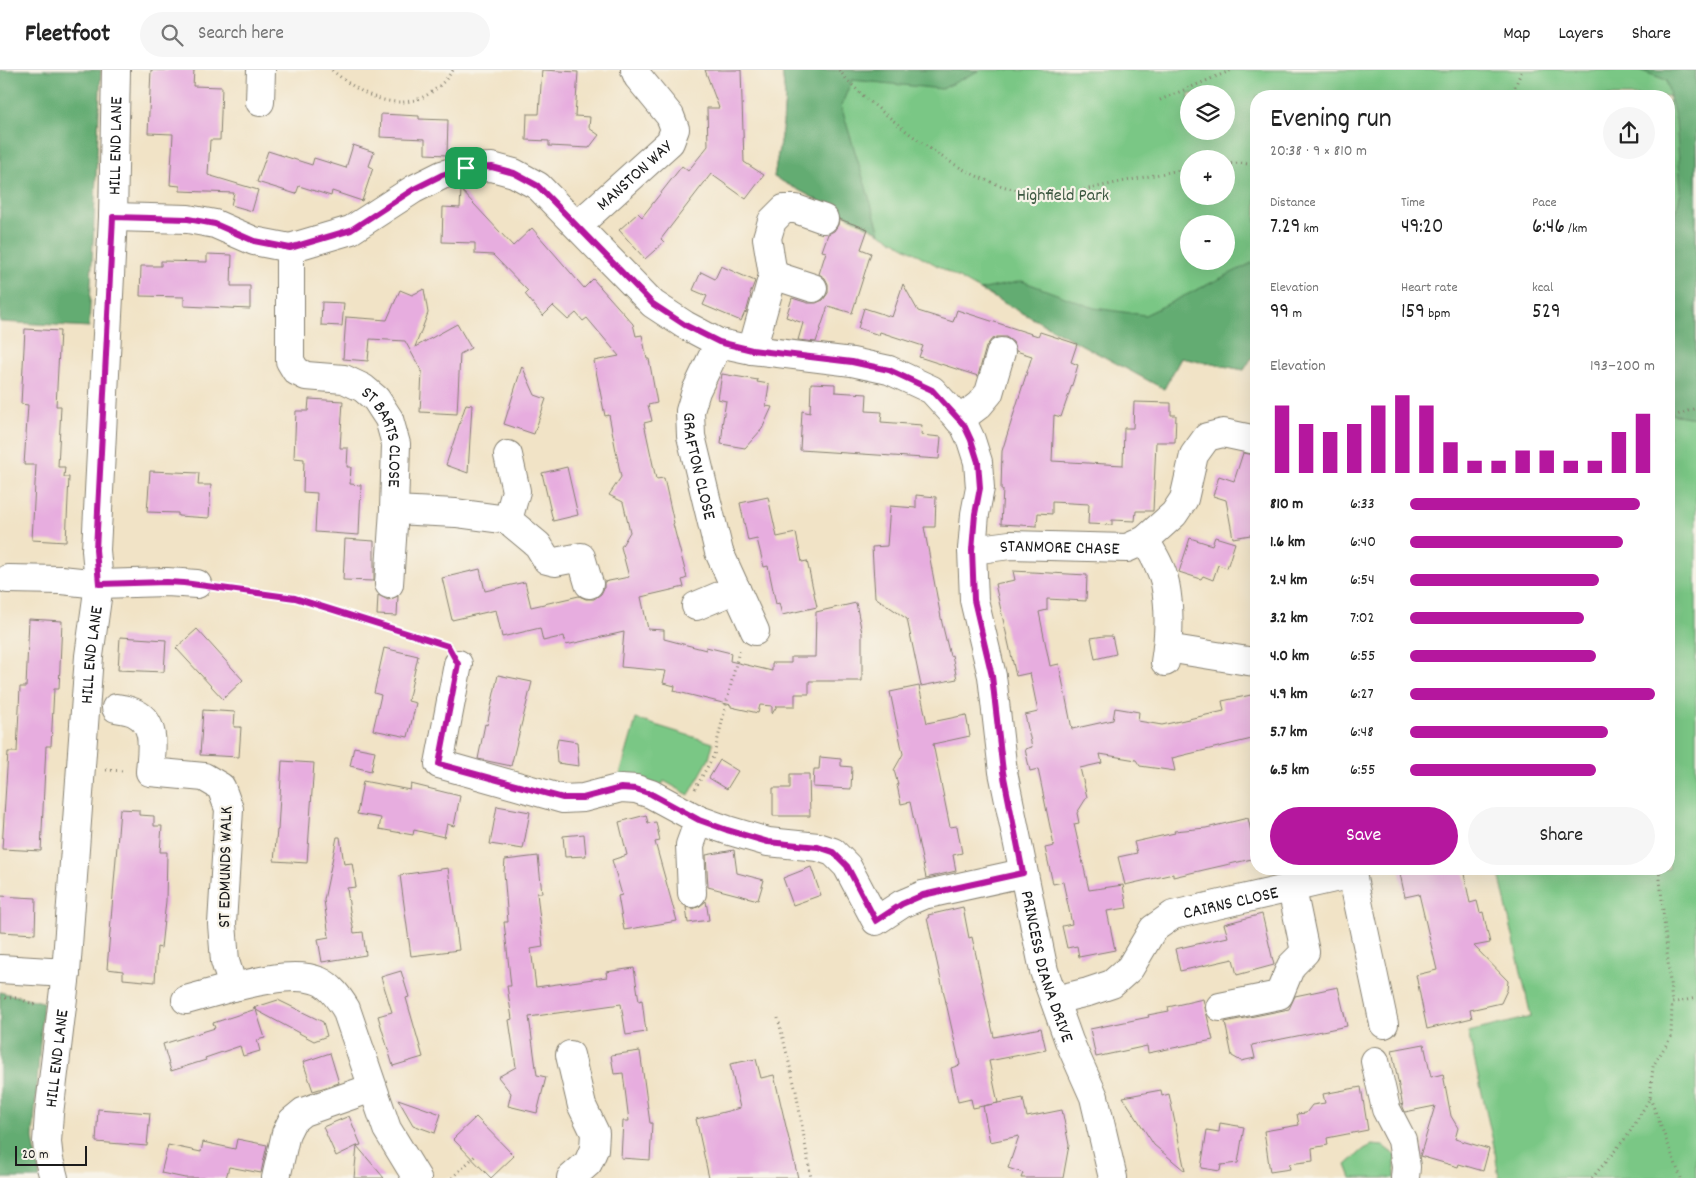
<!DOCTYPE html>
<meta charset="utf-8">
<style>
body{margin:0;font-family:Dekko,sans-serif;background:#f6f6f6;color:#222;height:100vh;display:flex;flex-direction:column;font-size:19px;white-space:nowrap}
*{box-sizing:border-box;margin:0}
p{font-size:16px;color:#767676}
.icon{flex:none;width:28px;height:28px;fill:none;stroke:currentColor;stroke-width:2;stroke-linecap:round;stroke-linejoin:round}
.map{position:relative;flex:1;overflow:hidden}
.sheet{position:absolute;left:1250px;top:20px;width:425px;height:785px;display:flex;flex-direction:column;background:#fff;border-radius:20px;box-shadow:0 5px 20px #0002}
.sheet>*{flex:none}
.fabs{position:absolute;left:1180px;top:15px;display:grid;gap:10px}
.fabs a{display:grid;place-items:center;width:55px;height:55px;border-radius:50%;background:#fff;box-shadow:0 5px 20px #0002;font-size:25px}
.scale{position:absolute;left:15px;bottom:12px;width:72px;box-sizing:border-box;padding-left:5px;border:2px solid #1c1c1c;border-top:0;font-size:14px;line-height:18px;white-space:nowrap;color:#1c1c1c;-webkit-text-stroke:4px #f7f3e8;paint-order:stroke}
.pin{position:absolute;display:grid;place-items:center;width:42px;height:42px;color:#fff;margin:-21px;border-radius:10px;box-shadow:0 2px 8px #0006}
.round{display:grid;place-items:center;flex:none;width:52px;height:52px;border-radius:26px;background:#f6f6f6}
.headline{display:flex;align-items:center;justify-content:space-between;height:85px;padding:0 20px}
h1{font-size:28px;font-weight:600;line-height:38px}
.figures{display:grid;grid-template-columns:repeat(3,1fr);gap:8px;height:85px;padding:5px 20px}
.figures div{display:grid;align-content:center}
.figures b{font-size:21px;font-weight:600}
.figures small{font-size:14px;font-weight:400}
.figures p{font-size:14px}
.chart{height:140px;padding:10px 20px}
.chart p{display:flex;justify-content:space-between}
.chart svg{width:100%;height:90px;margin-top:5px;stroke:#b5179e;stroke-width:6}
.button{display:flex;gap:10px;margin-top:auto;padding:10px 20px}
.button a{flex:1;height:58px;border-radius:30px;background:#b5179e;color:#fff;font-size:20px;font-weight:600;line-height:58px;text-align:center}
.button a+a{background:#f6f6f6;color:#222}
ul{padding:0 20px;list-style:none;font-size:16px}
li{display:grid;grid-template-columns:80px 60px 1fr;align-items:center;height:38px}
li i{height:12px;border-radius:6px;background:#b5179e}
header{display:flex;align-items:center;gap:30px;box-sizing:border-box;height:70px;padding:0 25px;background:#fff;border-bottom:1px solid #e0e0e0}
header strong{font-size:24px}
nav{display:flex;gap:28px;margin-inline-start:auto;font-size:18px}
.search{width:350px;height:45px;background:#f6f6f6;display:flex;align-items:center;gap:12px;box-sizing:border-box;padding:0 18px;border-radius:28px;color:#767676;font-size:19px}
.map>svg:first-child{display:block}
</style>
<header>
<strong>Fleetfoot</strong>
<div class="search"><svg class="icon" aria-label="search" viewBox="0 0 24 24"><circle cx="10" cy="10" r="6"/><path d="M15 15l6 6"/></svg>Search here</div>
<nav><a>Map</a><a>Layers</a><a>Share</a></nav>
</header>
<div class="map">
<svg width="1696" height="1108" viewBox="0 0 1696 1108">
<rect width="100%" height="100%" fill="#f7f3e8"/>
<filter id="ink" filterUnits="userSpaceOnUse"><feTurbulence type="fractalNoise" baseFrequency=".02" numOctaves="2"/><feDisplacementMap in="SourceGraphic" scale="10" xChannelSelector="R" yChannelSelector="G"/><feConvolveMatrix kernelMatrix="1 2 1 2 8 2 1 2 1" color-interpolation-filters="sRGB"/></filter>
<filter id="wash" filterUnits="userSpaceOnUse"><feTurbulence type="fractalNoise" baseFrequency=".0096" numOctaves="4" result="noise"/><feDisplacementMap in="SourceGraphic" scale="20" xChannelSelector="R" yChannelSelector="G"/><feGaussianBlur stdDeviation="1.12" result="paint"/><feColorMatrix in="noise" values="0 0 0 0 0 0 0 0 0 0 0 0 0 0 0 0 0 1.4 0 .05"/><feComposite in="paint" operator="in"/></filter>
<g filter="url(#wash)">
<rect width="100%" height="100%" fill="#f1e3c6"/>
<g fill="#7ac785" stroke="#4b7250" fill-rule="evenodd">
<path d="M782,0H1696V1108H1499L1494,1076L1468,962L1531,947L1498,799H1669V26H1256V281L1244,300L1181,288L1164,319L980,220L880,163L774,107L783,54L785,26ZM1189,24H1226V61H1189ZM1189,89H1226V126H1189ZM1189,154H1226V191H1189Z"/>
<polygon points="636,649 713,673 709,689 689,725 664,711 662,715 619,708"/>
<polygon points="1372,1075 1383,1076 1395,1085 1395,1108 1351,1108 1346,1095 1364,1079"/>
</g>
<g fill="#63ac72" stroke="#406447">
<polygon points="0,0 101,0 89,257 0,252"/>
<polygon points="782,0 980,0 942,19 852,10 841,36 880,163 774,107 783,54 785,26"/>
<polygon points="1639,0 1696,0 1696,348 1669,344 1669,163 1676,144 1681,120 1676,51 1666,10"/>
<polygon points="1256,191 1256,281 1244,300 1181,288 1164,319 980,220 1022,211 1094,238 1145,245"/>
<polygon points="0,922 43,932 33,1068 40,1108 0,1108"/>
</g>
<g id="blocks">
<g fill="#e7addf">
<polygon points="151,0 194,0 193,16 222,17 220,70 210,70 208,105 258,120 252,141 231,135 234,123 180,121 180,116 170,115 173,64 148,63"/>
<polygon points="542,0 578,2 575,46 590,47 589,58 599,65 589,78 549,76 549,71 526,70 527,44 539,44"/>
<polygon points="705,0 741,0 744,92 764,105 746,129 711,104 661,169 664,172 645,189 619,160 638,143 642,147 682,96 688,101 708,76 707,38 719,38"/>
<polygon points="381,44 419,46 419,49 448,50 447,85 425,84 425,69 380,67"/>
<polygon points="353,75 374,82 369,96 373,98 362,131 332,121 331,126 299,116 296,124 257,112 268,81 312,95 314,88 346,98"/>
<polygon points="461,120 513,176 532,158 584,218 593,209 633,254 636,266 642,265 647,289 649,289 657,333 648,335 652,351 644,353 656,409 664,408 674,453 673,454 687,508 682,510 684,517 641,527 648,559 664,560 664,569 706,580 706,577 731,583 730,591 772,601 772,593 791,593 791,587 815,587 816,542 856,533 862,563 862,611 809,611 809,624 795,624 795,636 777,636 772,644 772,636 760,635 758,643 731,637 731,635 674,621 675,616 663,613 666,601 621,597 624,562 566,575 564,566 543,571 540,558 502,567 496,540 452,550 442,508 480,499 485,521 525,512 531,537 579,526 586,529 594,529 601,524 604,518 604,512 629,507 621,477 630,462 623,432 609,425 621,407 609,345 605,346 594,291 619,286 587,248 583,251 576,243 568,250 553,236 543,246 525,224 528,221 493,185 475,184 475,173 442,172 443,137 460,138"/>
<polygon points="839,149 868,159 861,179 871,183 852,243 828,236 816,272 798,270 803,253 786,247 792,228 808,233 816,233 823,230 828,223 828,214 825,208 819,204 826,182 822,181 828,164 834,161 838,155"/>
<polygon points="207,184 232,185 231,216 250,216 250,239 184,236 184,227 140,226 141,196 161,196 161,191 207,192"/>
<polygon points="721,196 755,211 750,224 751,225 746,243 745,242 741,251 703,235 707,226 693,220 701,202 715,209"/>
<polygon points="903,214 918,241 953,252 957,240 1038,266 1040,262 1077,274 1071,292 1078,295 1073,312 1061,347 1054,345 1052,391 1123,395 1124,358 1133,358 1134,332 1171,333 1171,345 1176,345 1175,372 1156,372 1153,441 1136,441 1135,451 1112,450 1112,455 1088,454 1089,434 1052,432 1052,444 1038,443 1037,456 1001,454 1003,420 1001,420 1002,381 1032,286 1016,281 1013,272 1006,267 997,267 991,270 986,277 978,306 919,287 923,276 880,262 879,265 858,258 864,238 892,247"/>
<polygon points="424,219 428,243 415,277 457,254 471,278 460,284 457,344 420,342 422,302 405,271 370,269 368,291 343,289 346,247 387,250 400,220 412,225"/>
<polygon points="322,232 344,233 342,256 321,255"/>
<polygon points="25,259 60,261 56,336 61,336 58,397 65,397 64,407 69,407 66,472 32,470 36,395 24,395 28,335 21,334"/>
<polygon points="522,296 535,325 546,329 534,364 504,354"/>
<polygon points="722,304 758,310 757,312 769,314 766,336 772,337 762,359 745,378 721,374 723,356 722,356 726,331 718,329"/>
<polygon points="811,313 835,314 835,322 867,324 866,341 882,342 881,352 922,355 921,365 941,367 939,389 800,380 802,341 810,343"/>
<polygon points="309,329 343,331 340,378 348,378 347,397 351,397 350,414 361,415 359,465 315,462 317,423 303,422 304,389 294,388 296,341 308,341"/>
<polygon points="466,334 472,335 468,403 446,395"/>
<polygon points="1243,383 1256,385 1256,464 1233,468 1226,430 1213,426 1219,406 1234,411"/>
<polygon points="567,397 578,445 553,451 542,403"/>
<polygon points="150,401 199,403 198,415 211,415 209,448 178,446 178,443 147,442"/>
<polygon points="916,425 936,427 935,457 924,457 942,553 950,586 952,585 957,609 921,616 907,549 875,527 872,477 887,476 890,436 916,438"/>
<polygon points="768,427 777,467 796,463 802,492 807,491 817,537 782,545 779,533 776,534 768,496 764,497 757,469 748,471 740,433"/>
<polygon points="1215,467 1235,473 1227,498 1218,495 1213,510 1203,506 1201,509 1179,502 1190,468 1212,475"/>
<polygon points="345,469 374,471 374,511 343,510"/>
<polygon points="1013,501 1087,505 1086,531 1047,529 1047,540 1039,542 1050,596 1059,594 1072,659 1113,650 1115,638 1139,642 1138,651 1162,655 1224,641 1222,631 1256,624 1256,668 1172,688 1175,701 1140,696 1136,690 1100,684 1102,693 1080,698 1087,727 1077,743 1079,753 1074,754 1089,820 1123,815 1127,838 1107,841 1115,880 1079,887 1077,876 1067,878 1062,856 1072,854 1063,812 1053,814 1045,778 1054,776 1038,699 1030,701 1025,679 1032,677 1025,645 1038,642 1030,603 1016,606 995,514 1015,510"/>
<polygon points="378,525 388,530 398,526 397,546 377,545"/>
<polygon points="29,549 62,551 59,619 54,619 51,676 46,676 41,781 2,779 8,682 17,682 20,617 26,617"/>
<polygon points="197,559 243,610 223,629 176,578"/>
<polygon points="1104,566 1112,566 1116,584 1095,589 1091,568"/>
<polygon points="120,567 166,570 164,602 118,600"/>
<polygon points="384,578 418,586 408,631 416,633 408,667 373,660 381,625 374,623"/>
<polygon points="498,605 532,612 511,696 478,689 485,654 487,655"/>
<polygon points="919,616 927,653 966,645 970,666 933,674 950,757 957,756 962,783 953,785 956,801 926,808 910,732 901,734 897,715 898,715 894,700 903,684 890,622"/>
<polygon points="203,640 235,642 234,657 241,657 239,687 200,685"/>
<polygon points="558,669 577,672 579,696 557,693 556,679"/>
<polygon points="354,677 375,681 371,701 350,696"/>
<polygon points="820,687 841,689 841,696 852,697 851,719 813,717 814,699 819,699"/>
<polygon points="720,690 738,701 727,719 709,708"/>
<polygon points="282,691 314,693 307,793 274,791 277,760 278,760"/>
<polygon points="790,704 809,704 810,746 773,746 773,718 790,718"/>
<polygon points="363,711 410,720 411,714 460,726 454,756 447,754 444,767 414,760 413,765 379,759 381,748 357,744"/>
<polygon points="497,736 530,742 523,779 490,774"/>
<polygon points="120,739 139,740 139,745 154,746 154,756 162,756 160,782 167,782 166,831 161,878 157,877 155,912 123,909 123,901 107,899"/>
<polygon points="646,745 648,753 656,752 660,771 655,772 677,851 624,860 618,826 622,825 612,790 627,785 619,752"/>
<polygon points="1248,748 1252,766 1256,765 1256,788 1173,807 1173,804 1125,815 1118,787 1137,783 1134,772 1175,763 1174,761 1206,758"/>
<polygon points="584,764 586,786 565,787 563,766"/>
<polygon points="337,767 340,767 344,794 352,793 356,817 347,818 350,841 354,863 363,862 366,885 322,892 318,869 329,867 324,830"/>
<polygon points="734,780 737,803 764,810 758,830 708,817 706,785"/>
<polygon points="538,786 542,823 537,823 543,877 531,879 536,917 607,907 606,902 634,898 639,931 642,930 646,962 626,965 621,934 529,947 537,1005 546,1007 537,1043 508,1036 511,1023 498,1007 516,997 509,950 512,949 507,916 511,916 504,852 508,852 504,802 505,790"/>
<polygon points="811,797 821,825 793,835 783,808"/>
<polygon points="448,798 459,880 411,886 400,805"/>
<polygon points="1399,799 1463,799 1470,833 1477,831 1480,843 1483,842 1490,873 1474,876 1508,911 1507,920 1501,933 1470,940 1472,948 1427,959 1416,905 1437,900 1419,824 1405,827"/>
<polygon points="0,826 36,828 35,864 0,862"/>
<polygon points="706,831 709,850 688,853 686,837 693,839 700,836"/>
<polygon points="963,837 969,868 972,867 994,967 1041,958 1046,980 989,991 998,1033 973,1038 971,1029 958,1032 951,998 960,995 927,848 929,847 928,845"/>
<polygon points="1262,844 1274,895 1237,905 1233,889 1180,901 1175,879 1228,867 1224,854"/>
<polygon points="401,901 409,927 406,928 423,987 393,996 378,946 392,942 381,907"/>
<polygon points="1338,917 1347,956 1252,975 1255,988 1241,991 1232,986 1225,952 1289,939 1295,926"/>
<polygon points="1203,929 1213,970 1148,983 1147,976 1096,987 1090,959 1149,947 1148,945 1169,941 1168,937"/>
<polygon points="278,930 323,952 327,966 314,971 256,940 265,968 257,970 260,981 243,986 240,976 205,988 206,990 171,1001 163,974 215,958 213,953 256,939 253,938"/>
<polygon points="1424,974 1431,1007 1443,1004 1451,1046 1458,1058 1455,1069 1489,1079 1483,1101 1459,1094 1458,1097 1420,1086 1435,1036 1405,1042 1403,1037 1392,980"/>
<polygon points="640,981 650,1053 652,1053 650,1090 621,1088 623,1051 629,1051 623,1003 614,1004 611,985"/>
<polygon points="330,983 339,1013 313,1021 303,992"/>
<polygon points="756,989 761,1008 774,1005 798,1108 709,1108 696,1049 740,1038 730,994"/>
<polygon points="1361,1017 1368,1060 1327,1068 1328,1075 1312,1078 1313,1091 1289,1094 1290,1099 1270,1102 1264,1061 1299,1055 1297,1044 1306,1043 1312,1035 1325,1033 1323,1024"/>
<polygon points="1161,1020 1162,1026 1169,1024 1185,1101 1154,1075 1123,1027"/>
<polygon points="1023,1028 1027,1047 1062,1040 1069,1075 1063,1108 1021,1108 1023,1103 1008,1098 1019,1066 990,1072 983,1036"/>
<polygon points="398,1029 441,1044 435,1063 413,1055"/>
<polygon points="98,1039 150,1043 147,1076 96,1072"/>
<polygon points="349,1046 361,1075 357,1076 384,1108 354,1108 357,1076 336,1086 323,1057"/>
<polygon points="476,1047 514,1086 491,1108 453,1069"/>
<polygon points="1220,1053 1244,1057 1238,1093 1221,1095 1220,1101 1201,1098 1207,1060 1219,1062"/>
<polygon points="237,1069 267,1075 261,1103 229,1097 226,1108 185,1108 161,1103 168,1075 201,1082 203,1072 235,1079"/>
</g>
</g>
</g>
<g filter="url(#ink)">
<use href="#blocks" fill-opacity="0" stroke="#868071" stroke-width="1"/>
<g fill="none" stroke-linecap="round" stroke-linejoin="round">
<g stroke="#868071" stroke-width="30">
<g id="minor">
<polyline points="260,32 261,0"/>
<path id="s1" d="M113,147L188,149L215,154L254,171L290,178L351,160L414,119L442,105L466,98L492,97L514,103L538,116L653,234L685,255L719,273L752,280L852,292L889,300L932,320L964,355L971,370L978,392L980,418L975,444L972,480L974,530L992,606L1003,702L1044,901L1069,971L1094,1027L1113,1108"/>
<path id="s2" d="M578,155L670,72L675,59L670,46L638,7L635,0"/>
<path id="s3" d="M290,178V291L296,301L306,306L344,309L363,318L376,329L389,349L396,374L394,440L456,443L508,450L538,475L547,490L555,492L581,487L589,514"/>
<polyline points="773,205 813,218"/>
<path id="s4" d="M719,273L696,321L690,341L691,366L719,482L755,561"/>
<polyline points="752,280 773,205 767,168 772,151 784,139 796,139 824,149"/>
<polyline points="959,350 979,335 989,323 1001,282"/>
<polyline points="508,385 516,421 508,450"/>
<path d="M1145,470C1153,484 1162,498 1165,513C1170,538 1169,567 1165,592"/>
<path id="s5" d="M972,480L1010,475L1127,478L1145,470L1174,444L1184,429L1194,385L1207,367L1223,363L1256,370"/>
<polyline points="8,509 61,510 99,514 167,512 197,514"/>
<polyline points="389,514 394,440"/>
<polyline points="696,536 736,519"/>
<polyline points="1167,578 1254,592"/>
<polyline points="458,594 439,694 563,729 583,728 621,718 636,719 651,724 699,750 727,760 768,772 818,777 833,782 847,796 876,851 902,834 923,825 1023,803"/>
<path d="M116,638C122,639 130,640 135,643C158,654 151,682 150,702L204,707L221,717L229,739L222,854L225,891L233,917C258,912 295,901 319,911C331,916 339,928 346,939L387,1059L417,1108"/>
<polyline points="1351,799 1384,954"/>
<polyline points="692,823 690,775 699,750"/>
<polyline points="0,899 66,903"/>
<polyline points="186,930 233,917"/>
<path id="s6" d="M1055,930L1088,922L1112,914L1130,898L1153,859L1173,845L1352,804"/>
<polyline points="1220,937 1279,925 1291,896 1305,882 1292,819"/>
<polyline points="570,985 582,1036 595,1063 594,1079 588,1093 571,1108"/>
<polyline points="1375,991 1386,1039 1402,1070 1406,1097 1405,1108"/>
<path id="s7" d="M54,1108L49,1090L47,1072L49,1044L66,903L89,586L99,514L96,480L113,147L116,0"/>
<polyline points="276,1108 286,1063 292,1051 303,1042 372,1018"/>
</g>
</g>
<g stroke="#868071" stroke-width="3" stroke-dasharray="1 4" stroke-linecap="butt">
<path d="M332,0C372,35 418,50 453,0"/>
<path d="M839,0C853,18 871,33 889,47C935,85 985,121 1047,124C1066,125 1087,119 1107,115C1134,109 1161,104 1189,98"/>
<polyline points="1511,26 1522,0"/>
<polyline points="1160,30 1232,0"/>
<polyline points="1226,94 1240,93 1256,95"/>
<polyline points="1669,348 1696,338"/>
<polyline points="222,518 295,528 443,575"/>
<polyline points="106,700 124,701"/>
<polyline points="695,719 714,685 739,581"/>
<polyline points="1659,799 1672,933 1696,928"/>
<polyline points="0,928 17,928 36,935"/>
<polyline points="778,948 796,1021 811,1108"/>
<polyline points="1650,1028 1681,1108"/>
<polyline points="452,1108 477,1084"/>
<polyline points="1592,1108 1628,1065 1650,1028 1653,996 1671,967 1672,933"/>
</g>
<use href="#minor" stroke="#fff" stroke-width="28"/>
</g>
</g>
<g fill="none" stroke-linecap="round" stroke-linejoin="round" filter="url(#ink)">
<g stroke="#fff" stroke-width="10">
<polygon id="route" points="492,97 514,103 538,116 653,234 685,255 719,272 752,280 852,292 889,300 932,320 964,355 971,370 978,392 980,418 975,444 972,480 974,530 992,606 1003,702 1023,803 923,825 902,834 876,851 847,796 833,782 818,777 768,772 727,760 699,750 651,724 636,719 621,718 583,728 563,728 439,694 458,594 448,576 295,528 184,513 167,512 99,514 96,480 113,147 188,149 215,154 254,171 290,178 351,160 414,119 442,105 466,98"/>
</g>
<use href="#route" stroke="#b5179e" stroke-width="6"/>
</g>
<g text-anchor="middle" stroke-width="4.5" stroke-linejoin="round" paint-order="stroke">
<g font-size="18" fill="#1c1c1c" stroke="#f7f3e8">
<text dy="6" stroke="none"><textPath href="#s7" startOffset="1036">HILL END LANE</textPath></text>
<text dy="6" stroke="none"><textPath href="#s2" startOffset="75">MANSTON WAY</textPath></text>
<text dy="6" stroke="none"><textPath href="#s3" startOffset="251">ST BARTS CLOSE</textPath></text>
<text dy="6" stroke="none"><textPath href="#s4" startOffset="130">GRAFTON CLOSE</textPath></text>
<text dy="6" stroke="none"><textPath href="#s5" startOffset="88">STANMORE CHASE</textPath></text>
<text dy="6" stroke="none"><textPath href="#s7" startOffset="526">HILL END LANE</textPath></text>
<text transform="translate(224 797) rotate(-89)" y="6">ST EDMUNDS WALK</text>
<text dy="6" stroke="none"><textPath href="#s6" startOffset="212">CAIRNS CLOSE</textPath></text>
<text dy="6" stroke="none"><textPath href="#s1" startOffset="1514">PRINCESS DIANA DRIVE</textPath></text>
<text dy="6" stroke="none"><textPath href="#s7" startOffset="121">HILL END LANE</textPath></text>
</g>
<g font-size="18" fill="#3d5841" stroke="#f7f3e8">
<text x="1063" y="130">Highfield Park</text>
</g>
</g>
</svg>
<div class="fabs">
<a><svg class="icon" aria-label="layers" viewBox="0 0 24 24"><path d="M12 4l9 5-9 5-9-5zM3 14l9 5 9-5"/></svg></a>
<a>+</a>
<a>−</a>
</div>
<div class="scale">20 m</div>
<div class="pin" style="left:466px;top:98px;background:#1e9e55"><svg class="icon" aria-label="arrive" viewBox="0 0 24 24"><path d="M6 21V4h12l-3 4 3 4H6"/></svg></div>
<section class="sheet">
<div class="headline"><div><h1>Evening run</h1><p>20:38 · 9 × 810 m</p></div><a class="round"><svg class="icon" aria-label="share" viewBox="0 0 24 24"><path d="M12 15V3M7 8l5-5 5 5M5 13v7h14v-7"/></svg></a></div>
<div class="figures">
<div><p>Distance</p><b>7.29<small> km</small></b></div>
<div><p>Time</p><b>49:20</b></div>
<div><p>Pace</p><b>6:46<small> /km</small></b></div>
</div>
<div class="figures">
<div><p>Elevation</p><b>99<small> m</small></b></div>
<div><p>Heart rate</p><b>159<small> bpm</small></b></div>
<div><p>kcal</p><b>529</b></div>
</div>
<div class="chart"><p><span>Elevation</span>193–200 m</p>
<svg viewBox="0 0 160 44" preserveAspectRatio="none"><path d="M5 44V11M15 44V20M25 44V24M35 44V20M45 44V11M55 44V6M65 44V11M75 44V29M85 44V38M95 44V38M105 44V33M115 44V33M125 44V38M135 44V38M145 44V24M155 44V15"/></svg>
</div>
<ul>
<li><b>810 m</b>6:33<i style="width:94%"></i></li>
<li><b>1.6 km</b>6:40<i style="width:87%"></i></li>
<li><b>2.4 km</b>6:54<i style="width:77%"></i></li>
<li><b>3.2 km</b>7:02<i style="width:71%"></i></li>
<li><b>4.0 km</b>6:55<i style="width:76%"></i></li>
<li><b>4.9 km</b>6:27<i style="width:100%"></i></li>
<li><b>5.7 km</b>6:48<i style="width:81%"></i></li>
<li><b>6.5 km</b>6:55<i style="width:76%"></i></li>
</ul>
<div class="button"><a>Save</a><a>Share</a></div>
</section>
</div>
